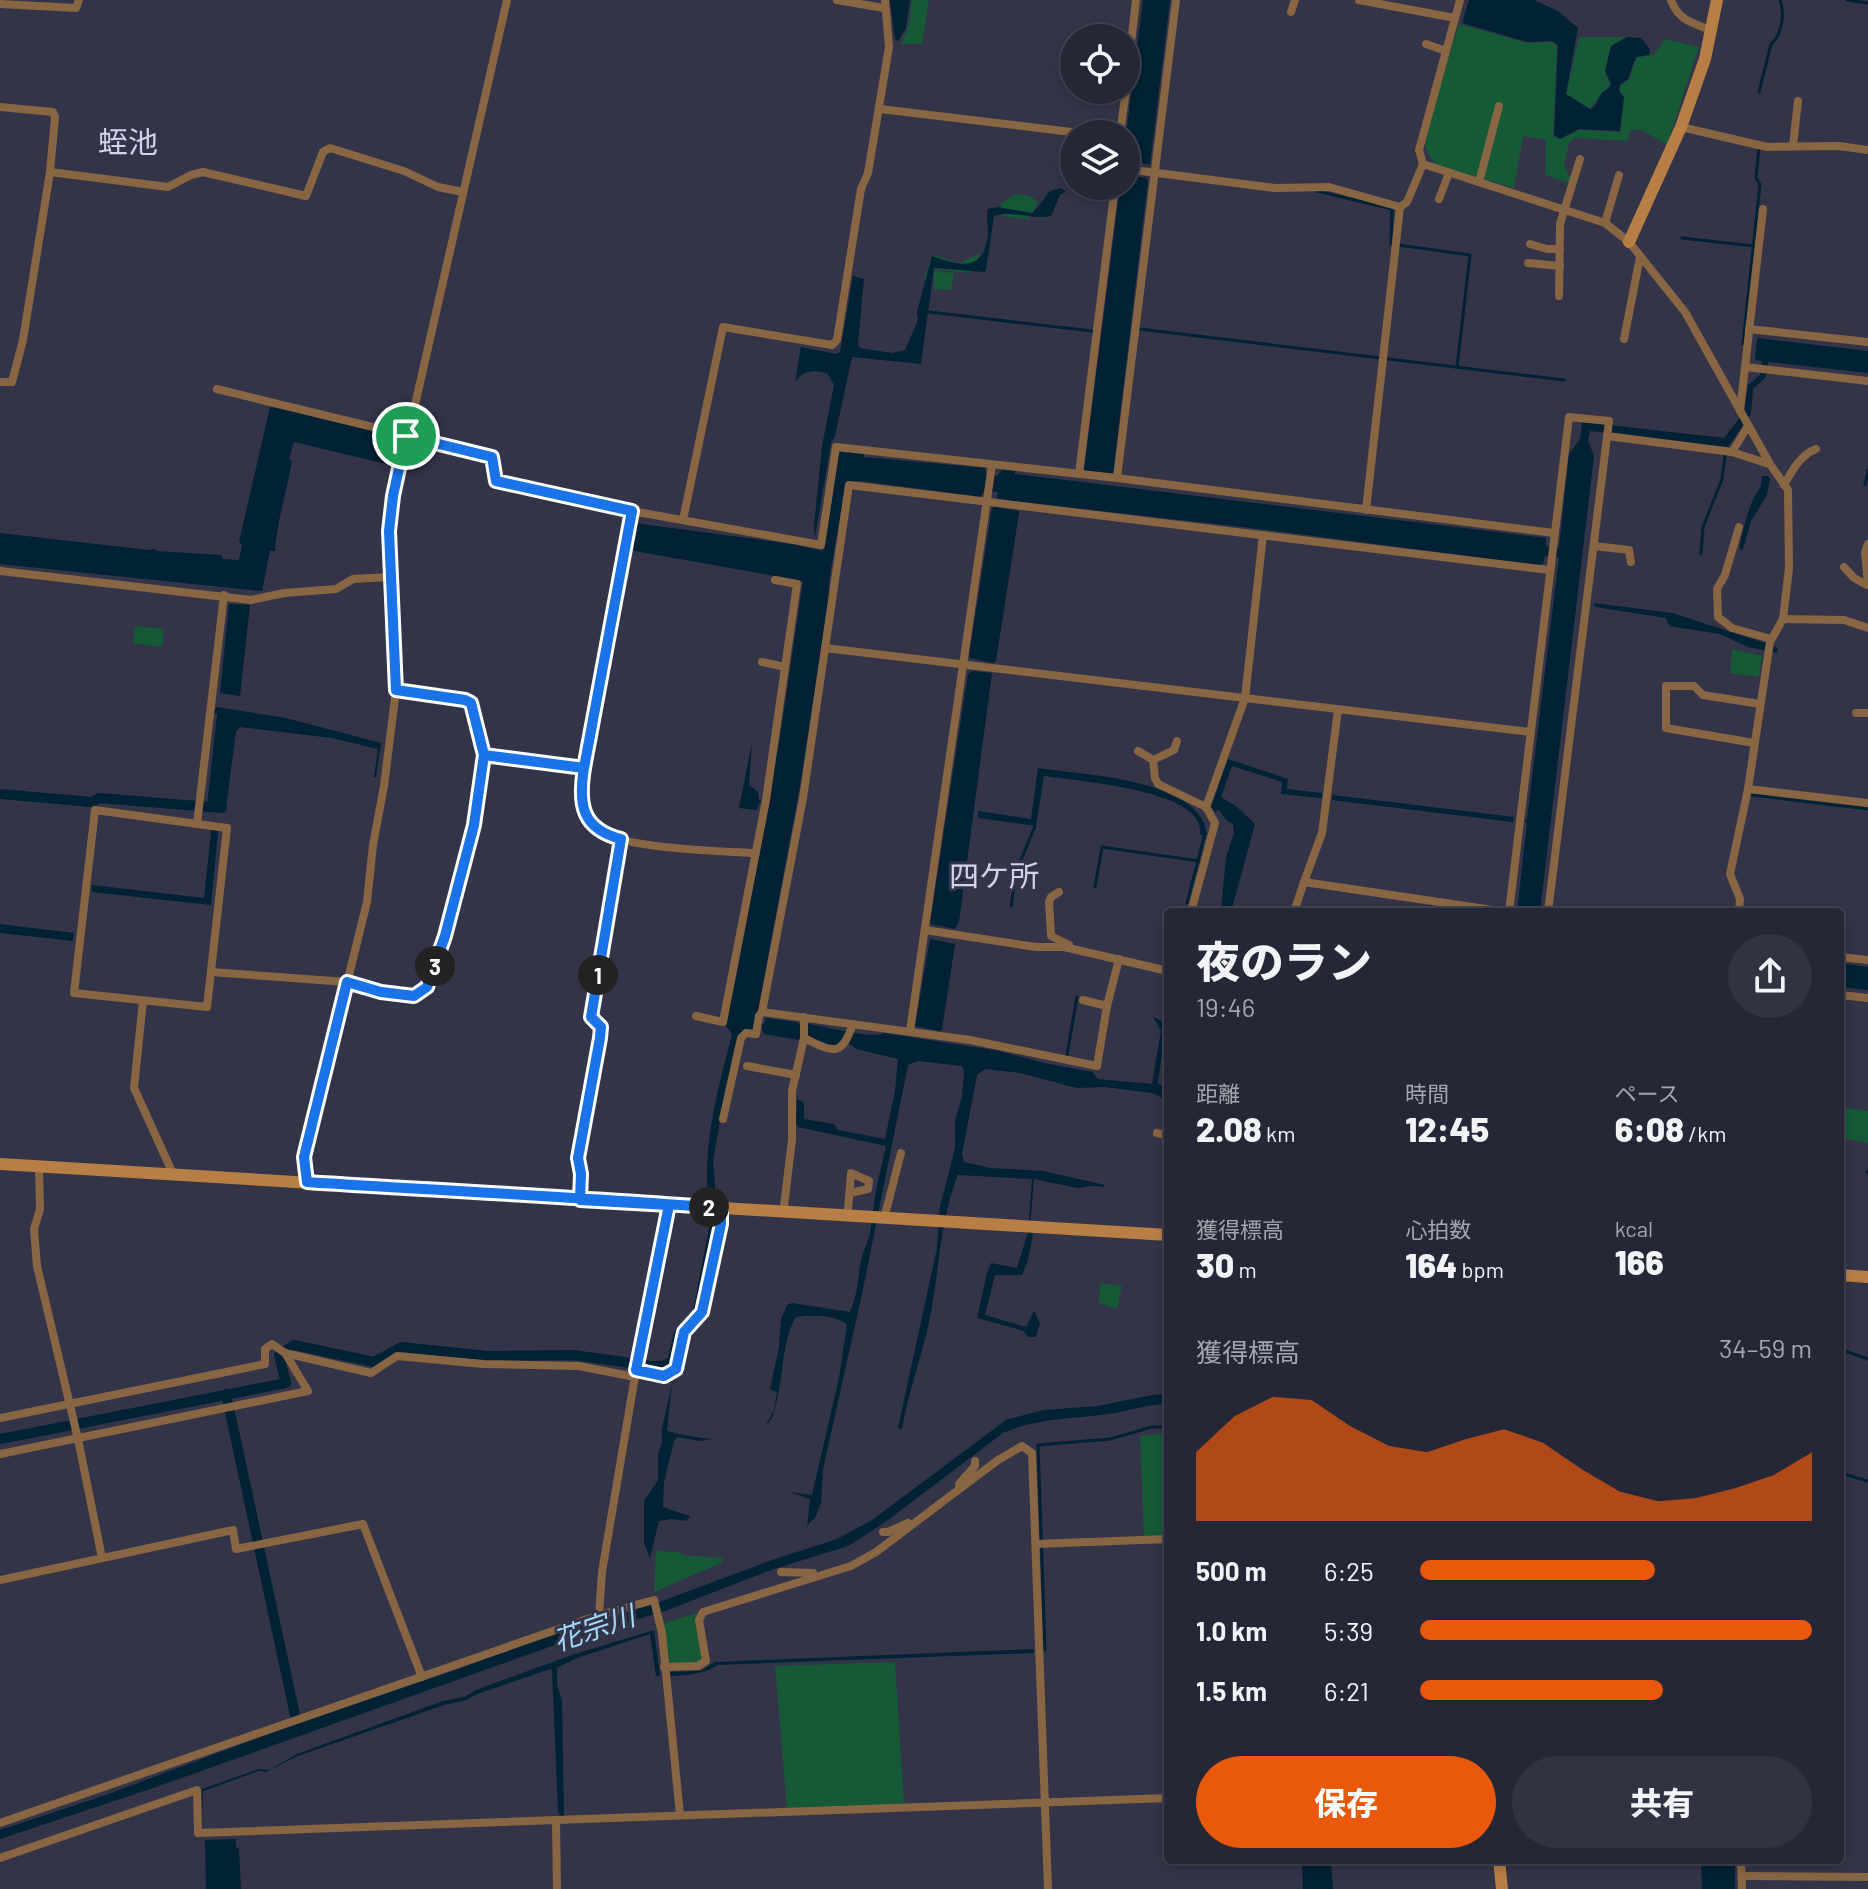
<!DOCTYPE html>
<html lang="ja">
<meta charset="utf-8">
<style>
body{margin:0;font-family:Barlow,"Noto Sans JP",sans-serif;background:#323342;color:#f1f3f6;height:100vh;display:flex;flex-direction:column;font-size:30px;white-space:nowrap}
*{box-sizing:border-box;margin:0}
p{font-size:26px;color:#a4a5ad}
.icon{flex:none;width:44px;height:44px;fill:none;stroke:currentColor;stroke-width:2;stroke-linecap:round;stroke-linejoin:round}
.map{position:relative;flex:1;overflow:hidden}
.details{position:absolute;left:1164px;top:908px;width:680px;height:956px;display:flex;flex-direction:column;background:#262736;border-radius:8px;box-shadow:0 4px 12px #0003,0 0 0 2px #424451}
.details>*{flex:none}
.controls{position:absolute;left:1060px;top:24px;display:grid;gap:16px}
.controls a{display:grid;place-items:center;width:80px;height:80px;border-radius:50%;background:#262736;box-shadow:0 4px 12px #0003,0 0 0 2px #424451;font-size:40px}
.pin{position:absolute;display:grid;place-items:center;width:68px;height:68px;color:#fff;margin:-34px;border:4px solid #fff;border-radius:50%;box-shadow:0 2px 8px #0007}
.km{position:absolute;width:40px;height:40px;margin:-20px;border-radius:50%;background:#222;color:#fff;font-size:22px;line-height:40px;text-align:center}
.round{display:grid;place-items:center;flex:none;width:84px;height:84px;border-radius:42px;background:#323342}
.headline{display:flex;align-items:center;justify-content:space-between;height:136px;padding:0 32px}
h1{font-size:44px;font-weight:800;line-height:60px}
.stats{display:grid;grid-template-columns:repeat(3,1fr);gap:12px;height:136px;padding:8px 32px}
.stats div{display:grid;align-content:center}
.stats b{font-size:34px;font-weight:800}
.stats small{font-size:22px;font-weight:400}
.stats p{font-size:22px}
.chart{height:224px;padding:16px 32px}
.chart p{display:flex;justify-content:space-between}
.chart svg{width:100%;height:144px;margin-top:8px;fill:#ea580c;opacity:.7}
.cta{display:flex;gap:16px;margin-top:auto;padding:16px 32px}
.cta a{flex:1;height:92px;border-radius:48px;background:#ea580c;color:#fff;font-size:32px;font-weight:800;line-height:92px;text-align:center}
.cta a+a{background:#323342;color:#f1f3f6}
ul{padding:0 32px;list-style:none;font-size:26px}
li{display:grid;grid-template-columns:128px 96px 1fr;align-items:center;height:60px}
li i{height:20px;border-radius:10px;background:#ea580c}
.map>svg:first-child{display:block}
</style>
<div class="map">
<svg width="1868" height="1889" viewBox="0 0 1868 1889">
<rect width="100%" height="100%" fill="#333448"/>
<g fill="#155937">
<polygon points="912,0 929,0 922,44 901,44 909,25"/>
<path d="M1459,24L1527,43L1551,42L1557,46L1553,136L1560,139L1579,130L1620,132L1624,97L1620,91V86L1629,79L1636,58L1654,54L1665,39L1699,47L1667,145L1642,130H1630L1628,141L1574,138L1569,143L1564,165L1570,178L1569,183L1545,175L1546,140L1523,136L1514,188L1439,166C1428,157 1425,149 1425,134Z"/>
<polygon points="1579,37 1626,37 1611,46 1605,71 1610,84 1590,109 1566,94"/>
<polygon points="1016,194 1030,196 1038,202 1033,212 1027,216 1031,220 1002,216 1001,203"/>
<polygon points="980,253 971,273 934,269 934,271 954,273 951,290 934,289 934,273 932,281 924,279 933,255 960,263"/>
<polygon points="135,626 164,629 162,647 133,643"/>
<polygon points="1732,649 1762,656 1759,677 1730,673"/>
<polygon points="1840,1107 1868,1111 1868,1143 1840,1137"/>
<polygon points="1100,1283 1122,1286 1117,1309 1099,1303"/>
<polygon points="1168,1433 1168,1535 1144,1536 1140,1436"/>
<polygon points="656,1551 681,1552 681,1555 723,1558 721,1563 654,1592"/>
<polygon points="701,1612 703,1659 697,1664 668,1663 664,1623"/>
<polygon points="895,1662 904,1805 787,1809 775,1666"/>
</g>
<g fill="#002234">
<polygon points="890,0 910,0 906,28 898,41 895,39"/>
<polygon points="1143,0 1170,0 1150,164 1126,163 1126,135"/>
<path d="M1469,0H1534L1558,11L1578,28L1566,94L1590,109C1597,106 1597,100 1601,94C1605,89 1608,91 1611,84L1605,71L1611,46L1627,37L1641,38L1650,49L1649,55L1636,57L1628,79L1620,85L1619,91L1624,97L1620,131L1579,129L1560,139L1554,135L1558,45L1552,41L1527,42L1462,23Z"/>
<polygon points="1126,175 1146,178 1148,180 1113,475 1086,472 1084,469 1120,187 1126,186"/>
<path d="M1061,188L1066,192L1060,195L1051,216C1033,220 1011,210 994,216L986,270L984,272L934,268L921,364L852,357L835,436L831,443L815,537L814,526L822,446L834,385L827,373C813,370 804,370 795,382L801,347L836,354L840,352L853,276L864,279L858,344L860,348L892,353L905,350L918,320L917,312L932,256C959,265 984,274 988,234C988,226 986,217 988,209L997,207L1033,213L1050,191Z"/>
<path d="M1757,338L1868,351V373L1768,362L1766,377L1753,389L1751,414L1728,447L1590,431L1588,440L1594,456L1540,912H1517L1527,822L1523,821L1527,819L1559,557L1545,556L1543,564L1538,565L1252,528L1012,501L997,499L998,492L984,491L981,497L861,481L846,482L829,581L828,604L802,775L757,1017L754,1030H745L722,1110L713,1161L716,1199H708C703,1142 718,1089 732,1034L726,1026L780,737L803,581L629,550L634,523L793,544L823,551L837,454L842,451L864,453V457L985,468L986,474L997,476L1002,470L1015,471V474L1546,538V546L1559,548L1569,454L1580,439L1582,422L1724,438L1744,412L1748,385L1760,375L1762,361L1755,360Z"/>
<path d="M270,407L393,431L392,440L413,445L409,459L390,454L391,465L294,442L289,459L292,461C287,491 277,520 275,551H270L262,591L0,564V533L149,550L155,549L157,551L221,555L223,559L239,560L242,545L239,542Z"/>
<path d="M1762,476H1768L1770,479L1767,495L1751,521L1743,549L1740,550C1739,543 1749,506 1753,500C1758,491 1762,487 1762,476Z"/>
<polygon points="996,507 1019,511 1019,513 996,661 993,663 970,658 969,655 992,508"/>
<polygon points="1594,603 1672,613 1765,643 1778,648 1777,653 1748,647 1720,634 1669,626 1666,618 1595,607"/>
<polygon points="229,604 250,605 240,696 220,693"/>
<polygon points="972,671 992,673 959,922 955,929 931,924 930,922 968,674"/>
<polygon points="217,707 286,718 381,743 376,777 374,777 378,749 332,738 240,727 236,731 226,808 207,806 217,714 213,713"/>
<polygon points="752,743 749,785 758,792 759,800 762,801 759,803 757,810 739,808"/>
<polygon points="1228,759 1288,779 1287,789 1322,793 1322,798 1281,794 1282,782 1232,766 1221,797 1237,807 1255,824 1231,912 1221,912 1226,857 1234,833 1233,824 1226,820 1219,810 1215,812 1211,807"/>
<path d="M1038,768C1082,775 1200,778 1207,834L1204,837L1200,834C1200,830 1200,826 1198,822C1184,789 1078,781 1044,776L1036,826L978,818V811L1031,819Z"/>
<polygon points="1333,795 1514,817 1513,822 1332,800"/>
<polygon points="212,822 219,823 211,905 92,892 92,885 204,898"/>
<polygon points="0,924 74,933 73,941 0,933"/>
<polygon points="930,939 955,944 942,1030 939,1031 915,1026"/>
<polygon points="1840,963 1868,967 1868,990 1840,987"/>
<path d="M1153,1016L1166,1024L1158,1083L1168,1090V1101L1152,1093L1105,1087L1077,1088L1020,1073L985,1069L977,1075L962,1154L964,1162L991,1168L1043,1171L1105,1185L1104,1187L1091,1186L1077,1188L1034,1179L1030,1230L1033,1234L1028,1260L1022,1275H995L985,1315L1026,1327L1034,1311L1040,1323L1036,1337H1028L1024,1331L977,1318L987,1273L991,1263L1017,1268L1028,1232L1032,1179L958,1175C939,1220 939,1279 928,1327C920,1361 908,1394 902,1429L898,1428L937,1248L940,1207L955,1148V1121L962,1097L964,1072L962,1066L918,1061L908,1065L862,1294L823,1469L821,1503L815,1518L809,1523L807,1529L810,1499L789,1492L812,1495L839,1378L847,1325C835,1314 811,1315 796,1317C780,1342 784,1390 771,1420L766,1425L774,1410L777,1392L770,1389L779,1347L781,1319L787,1305L792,1303L850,1312C860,1290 857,1268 864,1250C872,1233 872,1220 874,1202C877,1183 882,1164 886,1146L798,1127L796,1122L797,1099L804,1103V1119L834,1124L838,1130L885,1139L895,1091L898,1059L857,1049L845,1041L840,1047L764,1034L760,1024H764L766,1018L796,1022L807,1029L808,1024C825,1026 872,1040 884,1033L999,1051L1044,1063L1092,1072L1098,1079L1152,1084L1161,1031Z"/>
<polygon points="712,1212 718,1212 719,1217 699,1313 682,1330 674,1367 664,1373 640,1366 641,1361 662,1361 668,1358 674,1332 693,1311"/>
<path d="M672,1384L667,1431C682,1435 699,1438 714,1439L698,1441L677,1437L674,1441L664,1482L663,1507L690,1516L687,1521L672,1519L659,1521L650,1558L644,1543V1501L658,1480V1454L662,1442V1428Z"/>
<path d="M1168,1394V1404C1144,1404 1124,1413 1100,1415C1066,1419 1035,1419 1003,1433L884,1523L848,1546L774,1569L665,1611L572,1639L159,1786L0,1839V1830L103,1796L295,1724L453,1671L527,1643L659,1602L772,1560L837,1539L872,1520L1006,1420L1043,1410L1098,1406L1152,1395Z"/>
<polygon points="654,1630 660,1676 656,1676 650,1634 577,1658 557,1668 557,1685 562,1701 564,1817 560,1816 558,1811 552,1670 550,1669 480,1693 466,1700 444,1705 298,1756 266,1772 259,1771 203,1791 203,1828 202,1789 259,1769 269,1770 297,1754 443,1701 464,1697 476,1690 572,1655"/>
<path d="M1034,1649V1653L718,1665C702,1675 687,1675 669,1676L668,1672L701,1671L715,1662Z"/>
<polygon points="236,1839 236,1847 239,1848 241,1889 206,1889 205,1840"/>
<polygon points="1302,1860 1331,1860 1333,1889 1303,1889"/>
<polygon points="1701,1860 1735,1860 1735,1889 1702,1889"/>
</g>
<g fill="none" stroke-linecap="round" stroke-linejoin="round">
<g stroke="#002234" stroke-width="3">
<polyline points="1847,0 1868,3"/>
<path d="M1759,92L1771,44C1782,35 1785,13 1780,0"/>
<polyline points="1317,191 1392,209 1391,244 1470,255 1457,367"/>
<polyline points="1682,238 1754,246"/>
<polyline points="929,312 1092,331"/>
<polyline points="1140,329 1564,380"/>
<polyline points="1743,344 1760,184 1756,178 1759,147"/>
<polyline points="1865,485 1868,470"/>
<polyline points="1701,554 1703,527 1722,479 1725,456"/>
<polyline points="1752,795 1868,809"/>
<polyline points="1095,887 1102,847 1199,861"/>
<polyline points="1187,903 1204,837"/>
<polyline points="1011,906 1016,872 1035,826"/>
<polyline points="1429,907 1471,912"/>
<polyline points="1067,1055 1077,997"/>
<polyline points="1867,1172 1868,1172"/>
<polyline points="1840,1349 1868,1359"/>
<polyline points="1840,1473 1868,1481"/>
<polyline points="1045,1650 1038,1445 1110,1439 1152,1427 1168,1427"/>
</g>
<g stroke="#002234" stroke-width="10">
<polyline points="0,794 92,802 99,798 222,808"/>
<polyline points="226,1394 298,1729"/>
<polyline points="0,1439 286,1383 279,1355 294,1345 374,1362 401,1347 488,1356 573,1355 646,1365"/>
</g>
<g stroke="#896643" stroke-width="8">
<polyline points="837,0 884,8"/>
<polyline points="1359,0 1455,18"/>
<path d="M1671,0C1678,20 1692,23 1711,30"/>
<polyline points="0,4 76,8 79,0"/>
<polyline points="1291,12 1295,0"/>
<polyline points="1426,44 1446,51"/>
<polyline points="1126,86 1136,0"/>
<polyline points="0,107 53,112 55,117 50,172 23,340 12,382 0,382"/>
<polyline points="880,109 1088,134"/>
<polyline points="1681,127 1767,147 1839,146 1868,150"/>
<polyline points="1120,134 1126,90"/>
<polyline points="1793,146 1798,101"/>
<polyline points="1423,164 1605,223 1629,242 1685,312 1770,464 1788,490 1789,568 1783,619 1770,642 1748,789 1730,874 1740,899 1739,912"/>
<polyline points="1126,169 1275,188 1329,187 1400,207"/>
<polyline points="50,172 168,187 191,175 203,172 306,196 323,152 330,148 404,171 438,187 463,192"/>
<polyline points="1479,182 1499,106"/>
<polyline points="1439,199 1449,173"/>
<polyline points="1605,223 1619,175"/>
<polyline points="1530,244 1547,249 1560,249"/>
<polyline points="1528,263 1560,266"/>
<polyline points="1559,296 1560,224 1580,159"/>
<polyline points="1749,329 1868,342"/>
<polyline points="1624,339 1640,257"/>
<polyline points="1745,367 1868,381"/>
<polyline points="217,389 488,455 494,459 496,481 632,511 821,545 836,447 1117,478 1554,533"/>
<polyline points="1740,411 1763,209"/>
<polyline points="1607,436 1732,452 1769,464"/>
<polyline points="1732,452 1748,426"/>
<polyline points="1079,474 1115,186"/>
<polyline points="1117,478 1176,0"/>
<path d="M1784,485C1792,471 1800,455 1816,449"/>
<polyline points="1366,510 1400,207 1407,202 1423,164 1419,150 1460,0"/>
<path d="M632,511L580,791C583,803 584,816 592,826C612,849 721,851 754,853"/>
<polyline points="683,520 723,327 832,345 837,340 861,189 868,173 889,47 885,0"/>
<polyline points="1739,527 1725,575 1717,589 1718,617 1732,628 1771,639"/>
<polyline points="1868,544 1865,552 1868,585"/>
<polyline points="1594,546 1629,550 1631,562"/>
<polyline points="1844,567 1854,578 1867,585"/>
<polyline points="0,571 251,600 284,593 336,589 353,579 390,577"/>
<polyline points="1783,619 1844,620 1868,628"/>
<polyline points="825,648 1530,732"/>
<polyline points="762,662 785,667"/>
<polyline points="1338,710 1322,833 1304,882 1506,912"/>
<polyline points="1856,713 1868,713"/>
<polyline points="1754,743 1666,728 1666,686 1694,686 1703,695 1760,704"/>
<polyline points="1138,751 1153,760 1155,778 1158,784 1206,807 1215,823 1191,912"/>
<polyline points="484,755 584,768"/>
<polyline points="1153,760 1174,750 1177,741"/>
<polyline points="1748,789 1868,803"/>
<polyline points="1206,807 1245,698 1263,535"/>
<polygon points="95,810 227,828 207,1007 74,993"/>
<polyline points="197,824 224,595"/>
<polyline points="1059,892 1051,897 1049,902 1051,936 1069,945"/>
<polyline points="1294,912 1304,882"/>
<polyline points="1509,912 1569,417 1609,421 1548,912"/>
<polyline points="925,930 1036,947 1064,947 1168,971"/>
<polyline points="1840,957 1868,960"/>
<polyline points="211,972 347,982 381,992 414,996 427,987 430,979 445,936 474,825 484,755 471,703 465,700 396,690"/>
<polyline points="1840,995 1868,998"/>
<polyline points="1083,1000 1107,1006"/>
<polyline points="143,1001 134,1088 174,1176"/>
<polyline points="762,1012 970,1040 1097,1066 1107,1006 1119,959"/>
<polyline points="696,1016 723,1022 766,800 797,584 775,580"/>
<polyline points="910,1031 992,465"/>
<path d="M804,1038C833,1052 841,1058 853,1024"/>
<polyline points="747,1066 796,1075"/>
<polyline points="723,1119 741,1038 746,1033 756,1034 759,1016 762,1012 803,798 849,485 1549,570"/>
<polyline points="1157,1133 1168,1136"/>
<polyline points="39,1168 40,1209 34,1229 37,1266 78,1439 102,1558"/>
<polyline points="307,1182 304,1157 367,902 373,845 384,786 396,690 390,593 390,515 507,0"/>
<polyline points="580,1200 581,1174 578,1158 600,1038 601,1027 591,1017 621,839"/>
<polyline points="784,1206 792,1140 792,1091 804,1038 804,1017"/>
<polyline points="886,1211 901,1153"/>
<polyline points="849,1215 848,1209 851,1173 869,1181 868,1189 850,1193"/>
<polyline points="636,1370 664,1376 676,1369 684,1332 702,1312 721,1224 721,1208"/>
<polyline points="0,1418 265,1364 265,1349 272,1344 285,1353 371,1373 397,1356 483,1364 579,1366 635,1377"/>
<polyline points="0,1454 308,1391 285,1353"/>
<polyline points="960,1488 959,1484 975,1466 975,1461"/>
<polyline points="883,1532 888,1532 908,1523"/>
<polyline points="1036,1544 1168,1539"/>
<polyline points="781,1572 813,1573"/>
<polyline points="0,1580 233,1530 236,1549 363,1524 422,1677"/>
<polyline points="599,1615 602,1572 636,1370 669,1205"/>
<polyline points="664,1667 698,1666 706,1661 699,1620 703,1612 851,1566 876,1552 998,1460 1022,1446 1032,1453 1048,1889"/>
<polyline points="556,1821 557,1889"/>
<polyline points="0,1823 599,1615 654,1600 662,1633 680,1815"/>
<polyline points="0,1858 197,1790 198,1833 1168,1798"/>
<polyline points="1741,1860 1742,1889"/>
<polyline points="1742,1876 1868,1877"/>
</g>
<g stroke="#b77f45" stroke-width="12">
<polyline points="1629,242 1681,127 1705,59 1717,0"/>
<polyline points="0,1164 1168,1235"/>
<polyline points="1840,1275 1868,1277"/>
<polyline points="1499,1860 1502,1889"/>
</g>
</g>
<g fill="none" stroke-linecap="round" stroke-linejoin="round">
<g stroke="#fff" stroke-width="16">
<path id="route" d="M406,436L393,496L389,531L396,690L465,700L471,703L484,755L584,768C578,805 582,829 621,839L591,1017L601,1027L600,1038L578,1158L581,1174L580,1200L669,1205L636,1370L664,1376L676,1369L684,1332L702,1312L721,1224V1208C583,1197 445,1191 307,1182L304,1157L347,982L381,992L414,996L427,987L445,936L474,825L484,755L584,768L632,511L496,481L492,457L406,436"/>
</g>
<use href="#route" stroke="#1a73e8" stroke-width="10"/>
</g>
<g text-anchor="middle" stroke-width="6" stroke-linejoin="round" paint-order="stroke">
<g font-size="28" font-style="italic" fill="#a3d9fa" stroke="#333448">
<text transform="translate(594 1628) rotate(-19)" y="10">花宗川</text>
</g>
<g font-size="30" fill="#d1d3ec" stroke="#333448">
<text x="128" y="153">蛭池</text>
<text x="994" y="887">四ケ所</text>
</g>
</g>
</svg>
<div class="controls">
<a><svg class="icon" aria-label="locate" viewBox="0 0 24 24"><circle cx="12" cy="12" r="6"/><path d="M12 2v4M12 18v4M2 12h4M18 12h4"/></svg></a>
<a><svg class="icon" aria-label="layers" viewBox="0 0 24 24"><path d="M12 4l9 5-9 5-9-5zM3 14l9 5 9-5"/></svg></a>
</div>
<div class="pin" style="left:406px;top:436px;background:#1e9e55"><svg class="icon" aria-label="arrive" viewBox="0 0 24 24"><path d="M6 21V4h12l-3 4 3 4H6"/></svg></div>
<b class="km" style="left:598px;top:975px">1</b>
<b class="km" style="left:709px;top:1207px">2</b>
<b class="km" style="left:435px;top:966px">3</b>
<section class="details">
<div class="headline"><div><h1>夜のラン</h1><p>19:46</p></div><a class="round"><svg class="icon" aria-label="share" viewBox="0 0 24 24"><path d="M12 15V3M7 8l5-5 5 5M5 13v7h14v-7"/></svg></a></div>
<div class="stats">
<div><p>距離</p><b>2.08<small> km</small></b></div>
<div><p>時間</p><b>12:45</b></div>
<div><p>ペース</p><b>6:08<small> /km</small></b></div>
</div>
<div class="stats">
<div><p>獲得標高</p><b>30<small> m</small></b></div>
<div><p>心拍数</p><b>164<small> bpm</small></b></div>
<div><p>kcal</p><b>166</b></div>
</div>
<div class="chart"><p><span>獲得標高</span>34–59 m</p>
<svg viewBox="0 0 160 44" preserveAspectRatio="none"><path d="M0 44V23L10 12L20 6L30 7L40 15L50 21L60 23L70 19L80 16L90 20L100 28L110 35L120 38L130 37L140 34L150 30L160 23V44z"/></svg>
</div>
<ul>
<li><b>500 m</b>6:25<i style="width:60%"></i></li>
<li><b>1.0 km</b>5:39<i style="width:100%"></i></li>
<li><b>1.5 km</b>6:21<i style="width:62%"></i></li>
</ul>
<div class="cta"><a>保存</a><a>共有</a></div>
</section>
</div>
